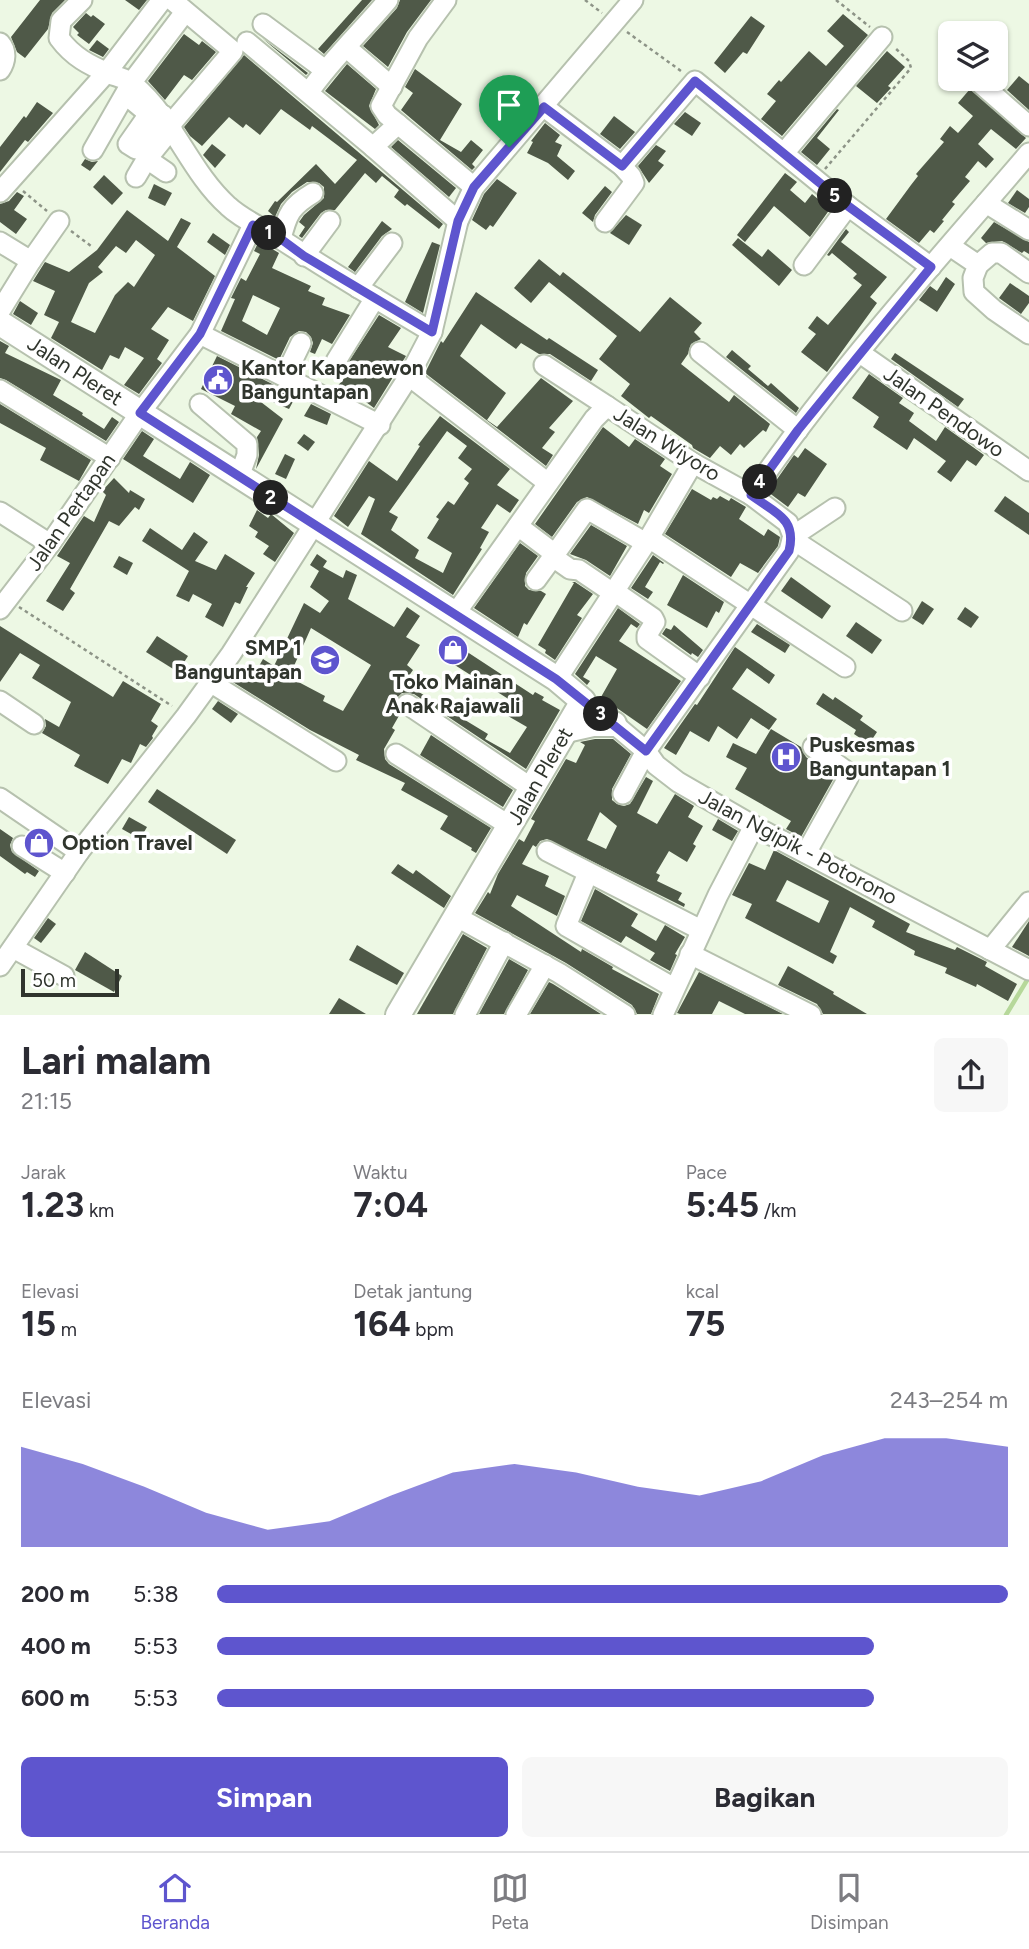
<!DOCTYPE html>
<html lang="id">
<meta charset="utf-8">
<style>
body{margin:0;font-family:Figtree,sans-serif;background:#f7f7f7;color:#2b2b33;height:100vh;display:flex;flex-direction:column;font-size:26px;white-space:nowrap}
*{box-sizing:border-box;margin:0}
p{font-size:23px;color:#7c7c81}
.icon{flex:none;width:38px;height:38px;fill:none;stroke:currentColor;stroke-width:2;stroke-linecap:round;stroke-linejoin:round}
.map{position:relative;height:1015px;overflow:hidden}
.panel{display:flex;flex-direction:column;background:#fff;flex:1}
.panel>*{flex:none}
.buttons{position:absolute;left:938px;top:21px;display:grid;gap:14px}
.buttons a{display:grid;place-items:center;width:70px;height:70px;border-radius:10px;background:#fff;box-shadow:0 2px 5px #0004;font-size:35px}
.scale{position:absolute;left:21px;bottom:18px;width:98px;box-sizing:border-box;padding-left:7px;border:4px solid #30352d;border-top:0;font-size:19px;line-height:24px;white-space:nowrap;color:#30352d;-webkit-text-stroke:5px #fff;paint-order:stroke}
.pin{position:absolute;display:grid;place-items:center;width:60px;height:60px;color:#fff;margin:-72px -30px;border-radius:50% 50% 50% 0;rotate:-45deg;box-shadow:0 0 7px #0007}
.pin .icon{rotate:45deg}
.km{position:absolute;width:35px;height:35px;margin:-18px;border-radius:50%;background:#222;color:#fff;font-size:19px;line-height:35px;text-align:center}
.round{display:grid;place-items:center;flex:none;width:74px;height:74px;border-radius:10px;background:#f7f7f7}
.overview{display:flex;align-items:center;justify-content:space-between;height:119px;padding:0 21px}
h1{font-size:38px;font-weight:700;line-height:52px}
.stats{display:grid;grid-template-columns:repeat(3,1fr);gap:10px;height:119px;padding:7px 21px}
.stats div{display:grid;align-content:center}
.stats b{font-size:35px;font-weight:700}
.stats small{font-size:19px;font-weight:400}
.stats p{font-size:19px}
.chart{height:196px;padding:14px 21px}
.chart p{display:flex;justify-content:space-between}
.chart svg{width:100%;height:126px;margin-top:7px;fill:#5e55ce;opacity:.7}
.action{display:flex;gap:14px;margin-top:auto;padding:14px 21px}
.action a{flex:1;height:80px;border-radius:10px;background:#5e55ce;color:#fff;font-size:28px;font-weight:700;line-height:80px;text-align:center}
.action a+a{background:#f7f7f7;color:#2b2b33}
ul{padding:0 21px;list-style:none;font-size:23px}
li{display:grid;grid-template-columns:112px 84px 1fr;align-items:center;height:52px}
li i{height:18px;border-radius:9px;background:#5e55ce}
.tab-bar{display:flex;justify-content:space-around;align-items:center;height:98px;border-top:2px solid #e1e1e2;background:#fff;font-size:19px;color:#7c7c81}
.tab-bar a{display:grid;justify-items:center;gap:4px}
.tab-bar .active{color:#5e55ce}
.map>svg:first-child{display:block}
</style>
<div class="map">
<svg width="1029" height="1015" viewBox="0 0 1029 1015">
<rect width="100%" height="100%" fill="#edf8e4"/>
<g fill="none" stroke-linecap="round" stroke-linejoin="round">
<polyline stroke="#b6d89a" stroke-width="4.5" points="1006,1015 1029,977"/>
</g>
<g fill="#4f5948" fill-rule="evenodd">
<polygon points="40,0 65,0 52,13 48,29 25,58 17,52 11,37"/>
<polygon points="125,0 147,0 139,10"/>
<polygon points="362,0 372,0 324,54 318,49"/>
<polygon points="400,0 431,0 407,32 388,67 363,46 397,8"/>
<polygon points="86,13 91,17 93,15 105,24 89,44 77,35 79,33 73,27"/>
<polygon points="843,14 868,35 782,136 761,119 776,101 767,94 779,80 781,82 809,51 826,66 844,46 827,31"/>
<polygon points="751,16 765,26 747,54 743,52 725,73 714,63"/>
<polygon points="184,34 199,45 202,41 216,52 192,80 184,75 165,100 148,81"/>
<polygon points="262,38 308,73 306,75"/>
<polygon points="97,40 109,49 103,57 89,50"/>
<polygon points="887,51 905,67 888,86 891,88 877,103 856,86"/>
<polygon points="244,55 443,224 439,229 407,204 405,206 394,197 399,190 382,176 376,183 365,173 335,210 326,210 321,213 302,238 299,236 305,227 299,222 304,215 324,198 324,187 319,183 307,182 292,192 281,204 275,217 268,211 275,201 277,202 316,164 335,184 357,160 312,126 310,130 281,109 260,135 246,124 243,128 229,117 202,146 190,136 184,127"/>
<polygon points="347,64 376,89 369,106 379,125 375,129 325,91"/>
<polygon points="415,69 462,104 440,140 461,152 471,140 483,150 472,164 475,167 472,170 401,110 413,93 405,87"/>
<polygon points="1019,76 1029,84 1029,110 1007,90"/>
<polygon points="970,89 1026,138 1016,149 991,129 978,144 994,159 986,168 978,161 965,177 970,181 952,202 955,204 942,220 944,221 934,233 930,230 919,243 886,219 911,185 918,176 916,174 944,142 940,139 950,126 958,133 973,116 958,103"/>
<polygon points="37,102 53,113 28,142 25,140 0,172 0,147 24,116 26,118"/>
<polygon points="837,109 839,110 817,138 830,149 817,165 801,152"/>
<polygon points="685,112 701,123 692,136 674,124"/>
<polygon points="614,116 635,132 620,149 600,134"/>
<polygon points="545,123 560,135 555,142 562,145 557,156 575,171 568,180 548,163 527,153 533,142 531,141"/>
<polygon points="398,140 456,188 449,197 391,147"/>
<polygon points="212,144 226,155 215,168 203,155"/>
<polygon points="656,145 666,151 658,161 664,165 649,183 638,166"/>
<polygon points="85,159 92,162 98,161 90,171 81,165"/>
<polygon points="785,173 797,182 790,190 805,203 812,194 830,209 810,237 774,206 745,242 737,235"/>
<polygon points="104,175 123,193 112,205 93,187"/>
<polygon points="497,179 517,193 493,227 490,225 486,230 472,220 484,194"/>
<polygon points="154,184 172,193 165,206 148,198"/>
<polygon points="605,186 612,192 595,215 593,222 582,213"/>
<polygon points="1017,190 1029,199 1029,207 1025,213 1008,203"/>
<polygon points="17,192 24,196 14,210 27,219 16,234 0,222 0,204 9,201"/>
<path d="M127,210L168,241L181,218L191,223L177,247L215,276L193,321L168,307L151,329L169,340L157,359L162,363L139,394L124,385L144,358L125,347L119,359L110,355L102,370L51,338L59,322L44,315L55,291L33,281L45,262L69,272L97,250ZM136,240L155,255L134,287L128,282L115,295L95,333L71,322L89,283L103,272L98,267L116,246L126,253Z"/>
<polygon points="626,215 642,225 629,245 610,233"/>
<polygon points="382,221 392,229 382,236 355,272 348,267"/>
<polygon points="994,222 1029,242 1029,254 1024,251 1022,253 1002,241 986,243 981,238"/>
<polygon points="846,229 849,232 841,242 887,277 870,297 877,303 827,372 801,352 816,334 808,328 817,316 828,325 862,285 853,278 857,274 832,253 829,256 827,255"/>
<polygon points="213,233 230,245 225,255 207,242"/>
<polygon points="738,238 762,257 768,249 792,270 779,286 732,245"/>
<path d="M259,241L279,253L272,268L311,286L308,291L325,298L322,305L350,315L332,344L322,339L315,354L310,352L313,343L311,337L306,332L299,331L290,337L279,360L221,331L235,299L231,298L241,278L246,281L260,254L254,251ZM253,295L280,308L267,335L242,321Z"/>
<polygon points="432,242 440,245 423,313 405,302"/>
<polygon points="539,259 560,276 563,272 640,332 670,297 702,323 694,332 701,339 691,344 688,354 681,364 729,402 734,395 770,424 766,432 763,430 744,448 740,444 731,455 720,446 710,458 693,448 692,445 651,416 649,418 621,396 630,384 599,359 617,336 549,282 531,303 514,288"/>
<polygon points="946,277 955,284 937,312 919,300 930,286 937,291"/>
<polygon points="1010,283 1029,296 1029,303 1021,314 999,298"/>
<polygon points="476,292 547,340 549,338 598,370 591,381 550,354 539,354 521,343 516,349 481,324 460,356 506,393 487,420 497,427 541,378 573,401 549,428 555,432 542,448 553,455 546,466 425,373 441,341 443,343"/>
<polygon points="20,301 38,313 31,325 13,314"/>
<polygon points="379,315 401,328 388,347 406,356 374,408 351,391 348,395 335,389 347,375 342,372"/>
<polygon points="0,341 9,346 5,353 61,380 53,395 83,413 82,415 104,429 112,417 119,422 106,441 6,380 0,378"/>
<polygon points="732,350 751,366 748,369 768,386 771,383 799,408 796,413 726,357"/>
<polygon points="895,353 964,399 958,407 891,359"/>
<polygon points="217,356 296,396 289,409 259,396 257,399 283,419 256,469 259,455 257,437 261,431 231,414 235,406 201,389"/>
<polygon points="869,374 903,398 899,403 914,413 909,421 936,441 945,427 984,455 976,466 967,460 951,482 937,472 946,461 914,438 907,450 873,427 879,417 852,398"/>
<polygon points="0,404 91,460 79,481 40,460 46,448 0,423"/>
<polygon points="311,404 331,414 327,425 304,416"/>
<path d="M440,416L510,469L497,485L519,500L510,513L497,504L481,528L489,532L480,548L482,549L453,595L361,534L375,499L369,496L348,527L334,516L369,461L397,481L420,446L418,445ZM447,431L467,446L458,458L472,469L464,479L469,483L454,505L448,501L436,517L439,519L427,538L452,553L443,573L415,558L419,550L391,530L398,517L389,512Z"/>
<polygon points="603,427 629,447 635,439 665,459 660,466 672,474 649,513 644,510 638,524 587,497 577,502 552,537 535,524"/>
<polygon points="142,431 154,439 143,456 180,479 190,462 210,475 193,503 123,459"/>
<polygon points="304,434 315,442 308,451 297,443"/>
<polygon points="805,448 827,464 805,497 798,493 788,507 768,492 794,455 798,458"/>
<polygon points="285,454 295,459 286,479 275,474"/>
<polygon points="114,478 129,493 130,490 145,499 139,510 135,507 119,526 109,521 70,589 75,593 63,611 46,601 70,563 57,556 84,516 94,522 106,495 102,491"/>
<polygon points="692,489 711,500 713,497 717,499 720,496 729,501 731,498 746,507 739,519 764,536 768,529 780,537 778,546 758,573 740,563 731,577 665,534"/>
<polygon points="1005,496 1029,513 1029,535 994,511"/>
<polygon points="257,510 268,518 271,514 294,533 275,562 263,554 269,546 255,537 258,532 249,526"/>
<polygon points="591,525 627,546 610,576 586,560 570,554"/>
<polygon points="150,528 182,550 194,532 208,542 195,561 216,570 225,554 255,573 246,587 248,587 240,604 235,602 223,627 205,617 212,604 193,594 189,602 176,596 189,571 142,541"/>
<polygon points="520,543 538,556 526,573 525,586 529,590 541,591 546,594 527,625 524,623 518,637 474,608"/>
<path d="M317,554L327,561L323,567L343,578L346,570L357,575L348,599L394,627L407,607L420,616L406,637L420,645L407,665L413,670L404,683L488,734L485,739L510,753L527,727L503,713L510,700L439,655L449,640L533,695L535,692L544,697L542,700L560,710L526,769L414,694L402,693L397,698L396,709L400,714L392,728L395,730L384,749L385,759L389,764L491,828L476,853L471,850L472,848L440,829L448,816L401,790L405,783L356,760L359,755L310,730L228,679L238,665L254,675L263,659L274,666L304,603L320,613L329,601L310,587L319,571L310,565ZM311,628L371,665L343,711L323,701L325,696L289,677Z"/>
<polygon points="653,555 664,563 663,564 660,562 645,587 653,592 648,599 631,588"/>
<polygon points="119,556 133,563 127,575 113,567"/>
<polygon points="683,575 724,602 719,613 716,611 707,628 667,605"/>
<polygon points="791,577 831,606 822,619 781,591"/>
<polygon points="572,582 575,582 593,594 577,615 582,618 555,660 545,653 546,650 538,645 574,583"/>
<polygon points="922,601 934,609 923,625 912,618"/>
<polygon points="965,607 979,617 971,628 957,619"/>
<polygon points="618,608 640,624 637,628 631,624 619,641 681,681 647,729 601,697 617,669 596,656 583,677 590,681 587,685 575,674"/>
<polygon points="856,622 882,640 872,654 846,636"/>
<polygon points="757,624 790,645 785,653 751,632"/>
<polygon points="674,625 703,650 698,657 692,653 691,655 662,634 666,628 671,630"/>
<polygon points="0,626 113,697 123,681 161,704 151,721 158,726 152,736 153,738 146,747 140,744 131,763 122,759 108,784 74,766 80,755 42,733 46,726 45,719 59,727 71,702 32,678 40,665 20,653 0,682"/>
<polygon points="157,636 188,656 178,672 146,652"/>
<polygon points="735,647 775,675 769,684 747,668 732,689 777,719 769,730 751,718 737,739 718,726 709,742 690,731 676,755 664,748 695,704 697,705"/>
<polygon points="823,693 833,700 835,697 863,716 860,720 877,732 869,744 854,734 856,730 816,704"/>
<polygon points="218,701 238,714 231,723 212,709"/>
<polygon points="771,729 801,747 806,757 834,778 801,837 786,829 791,821 735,789 747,768 726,757 733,743 756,754"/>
<polygon points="431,735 513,790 503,807 420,755"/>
<path d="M595,739H613L631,754L612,789V800L617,804L624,806L630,804L646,777L653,781L637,813L657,824L675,794L694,806L688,817L703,826L693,844L696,846L687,862L669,851L656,873L660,875L657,881L682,893L678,900L685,904L684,907L547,839L540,841L536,847L533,845L522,864L549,876L545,886L565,896L557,916L517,895L511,906L581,952L582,949L613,967L612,969L659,994L651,1014H637L632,1005L566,963L475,913L488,892L490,894L498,874L519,839L524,842L535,821L531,819L566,759L576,763L585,745L580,742ZM600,812L617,826L606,849L587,840Z"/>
<polygon points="157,789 236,840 227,854 148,802"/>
<polygon points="129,817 147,827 140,839 122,829"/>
<polygon points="718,819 738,831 732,841 712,830"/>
<polygon points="0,829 13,838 10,845 12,852 39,871 35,877 27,872 25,874 0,856"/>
<path d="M774,850L910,924L906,932L955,950L957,947L987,962L985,966L1017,984L1008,1001L977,984L976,987L945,973L947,968L914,955L915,951L872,927L875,921L850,907L830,952L837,956L833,964L745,918L752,904L732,895L749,863L765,870ZM787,880L829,901L819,923L776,901Z"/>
<polygon points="398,864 413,874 416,870 451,896 444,908 391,873"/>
<polygon points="595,889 638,914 631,926 656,941 665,925 685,937 675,954 677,955 670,971 650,960 655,953 626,936 621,943 581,921"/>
<polygon points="48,918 56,924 41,943 34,938"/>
<polygon points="1029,921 1029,956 1012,947"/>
<polygon points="463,934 487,948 453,1014 417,1014"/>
<polygon points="357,945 404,973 397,985 349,960"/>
<polygon points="85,952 122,976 114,992 75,970"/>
<polygon points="509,959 528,970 504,1014 479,1014"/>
<polygon points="788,966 834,992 833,994 867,1014 823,1014 817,1004 778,985"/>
<polygon points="699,972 783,1014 745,1014 719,1001 712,1014 680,1014 677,1013"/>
<polygon points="549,982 553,984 601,1014 530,1014"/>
<polygon points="339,998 366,1014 329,1014"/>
</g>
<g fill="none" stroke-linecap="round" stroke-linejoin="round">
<g stroke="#b6c1ae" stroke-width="23">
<g id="minor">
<path d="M82,0L61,21L59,38C73,57 89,65 110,74C118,77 128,79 134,85C174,119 190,172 228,206C244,221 264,228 282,240C331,272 381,302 432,332"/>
<polyline points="263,24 325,70"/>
<polyline points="247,42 373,147 398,124 474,187"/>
<path d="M0,43C7,51 6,61 0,70"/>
<polyline points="347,48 392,87"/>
<polyline points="980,83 1029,126"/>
<path d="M309,92C332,59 362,31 388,0"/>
<polyline points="132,100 149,114 128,144 136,149 163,115"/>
<polyline points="544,107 622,166 631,176 634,183 605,222"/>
<polyline points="398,124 387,115 381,106 418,38 446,0"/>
<polyline points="170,125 233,51 172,0"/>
<polyline points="373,147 458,221"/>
<polyline points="93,150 132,82 185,12"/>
<polyline points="784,153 882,37"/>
<polyline points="147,159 166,172"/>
<polyline points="622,166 695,81 848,206 931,267"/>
<polyline points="136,177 146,160 172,128"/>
<polyline points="0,192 107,72 162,0"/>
<polyline points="986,203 1029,230"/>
<path d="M281,239C287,214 291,206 313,193"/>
<polyline points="0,242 31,261"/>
<polyline points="950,246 978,265 973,278 974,292 994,310 1029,334"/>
<polyline points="304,256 330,221"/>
<polyline points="804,265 848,206"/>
<polyline points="978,265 992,253 1001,253 1029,273"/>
<polyline points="358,288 392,243"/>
<polyline points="0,311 31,261 59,221"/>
<polyline points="200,334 380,425"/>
<polyline points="700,352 798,430"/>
<polyline points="860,353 1029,471"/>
<polyline points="336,361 375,298"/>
<polyline points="544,365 607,406"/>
<polyline points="285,376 301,343"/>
<polyline points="409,376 548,483"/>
<polyline points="0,390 110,458"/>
<polyline points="200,404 247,444 247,455 239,477"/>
<polyline points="0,512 50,544"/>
<polyline points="518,526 555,554 587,509 646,543"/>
<polyline points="793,536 835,508"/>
<polyline points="649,538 845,667"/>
<polyline points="792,539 902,611"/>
<polyline points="553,557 570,569 579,570 613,593"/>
<polyline points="536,580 555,554"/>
<polyline points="614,591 653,618 655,622 647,635 647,639 700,677"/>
<polyline points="0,609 50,544 140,413 200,334 253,225"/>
<path d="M455,614L594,419L607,406L693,463L751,495C834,374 934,264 1029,153"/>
<polyline points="557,679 649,538 693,463"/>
<polyline points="210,682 336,761"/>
<polyline points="0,701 34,724"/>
<polyline points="583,701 614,724 646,751 656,765 678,782 754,826 1029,970"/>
<polyline points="407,704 533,789"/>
<polyline points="396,754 510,826"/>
<polyline points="623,794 646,751 789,551 793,536 788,523 751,495"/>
<polyline points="0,798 79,852"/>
<polyline points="22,846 65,873"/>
<polyline points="547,851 701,930"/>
<polyline points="806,853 848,778 846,771 813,747"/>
<polyline points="588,873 566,926 674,988"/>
<polyline points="457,917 559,973 625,1015"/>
<polyline points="13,948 64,976"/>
<polyline points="990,950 1029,902"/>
<polyline points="690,954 811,1015"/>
<polyline points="0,966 79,852 186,716 231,654 409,376 432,332 458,221 474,187 633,0"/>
<polyline points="465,1015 504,942"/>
<polyline points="516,1015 545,965"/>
<polyline points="663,1015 718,895 754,826"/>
</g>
</g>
<g stroke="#b6c1ae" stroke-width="28">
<g id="major">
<polyline points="0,323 557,679 583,701 398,1015"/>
<polyline points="566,730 593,724 614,724"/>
</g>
</g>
<g stroke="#8d9487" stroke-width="2.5" stroke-dasharray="3.5 3.5" stroke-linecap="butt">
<polyline points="585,0 602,13"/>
<polyline points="836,0 870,27"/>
<polyline points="627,32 681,71"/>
<polyline points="825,169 911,68 909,61 894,47"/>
<polyline points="23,191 47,211"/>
<polyline points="71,231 91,246"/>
<polyline points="19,607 172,706"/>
</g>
<use href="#minor" stroke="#fff" stroke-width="19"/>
<use href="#major" stroke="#fff" stroke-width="24"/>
</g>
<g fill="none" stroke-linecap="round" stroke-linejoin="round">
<g stroke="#fff" stroke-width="14">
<path id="route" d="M695,81L848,206L931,267L798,430L751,495C775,513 797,518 789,551L646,751L556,679L140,413L200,334L253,225L281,239L304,256L432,332L458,221L474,187L544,107L622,166Z"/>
</g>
<use href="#route" stroke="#5e55ce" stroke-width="9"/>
</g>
<defs>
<g id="civic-disc" transform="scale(1.575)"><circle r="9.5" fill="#5e55ce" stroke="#fff"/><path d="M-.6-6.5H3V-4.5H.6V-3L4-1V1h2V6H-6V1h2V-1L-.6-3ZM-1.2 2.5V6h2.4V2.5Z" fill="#fff"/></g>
<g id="shop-disc" transform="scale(1.575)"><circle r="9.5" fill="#5e55ce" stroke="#fff"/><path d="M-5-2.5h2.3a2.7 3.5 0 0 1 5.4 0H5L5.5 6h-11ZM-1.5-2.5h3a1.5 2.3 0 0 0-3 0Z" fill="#fff"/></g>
<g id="school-disc" transform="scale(1.575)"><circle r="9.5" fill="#5e55ce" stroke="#fff"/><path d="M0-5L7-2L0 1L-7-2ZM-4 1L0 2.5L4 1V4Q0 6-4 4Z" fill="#fff"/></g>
<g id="hospital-disc" transform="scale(1.575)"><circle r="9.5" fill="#5e55ce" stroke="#fff"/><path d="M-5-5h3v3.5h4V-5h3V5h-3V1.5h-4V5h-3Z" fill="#fff"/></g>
</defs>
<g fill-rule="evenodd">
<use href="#civic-disc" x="218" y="380"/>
<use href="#shop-disc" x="453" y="650"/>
<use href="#school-disc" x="325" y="660"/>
<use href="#hospital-disc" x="786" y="757"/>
<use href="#shop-disc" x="39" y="843"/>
</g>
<g text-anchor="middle" stroke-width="7" stroke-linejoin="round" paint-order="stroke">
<g font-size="21" font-weight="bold" fill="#30352d" stroke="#fff" text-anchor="start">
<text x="241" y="375">Kantor Kapanewon<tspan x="241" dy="24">Banguntapan</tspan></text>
<text x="302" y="655" text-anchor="end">SMP 1<tspan x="302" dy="24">Banguntapan</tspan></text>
<text x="453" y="689" text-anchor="middle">Toko Mainan<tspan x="453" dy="24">Anak Rajawali</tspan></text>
<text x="809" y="752">Puskesmas<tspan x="809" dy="24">Banguntapan 1</tspan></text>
<text x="62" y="850">Option Travel</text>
</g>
<g font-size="21" fill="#30352d" stroke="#fff">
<text transform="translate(75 371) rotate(33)" y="7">Jalan Pleret</text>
<text transform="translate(944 412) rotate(35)" y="7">Jalan Pendowo</text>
<text transform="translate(667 444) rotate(32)" y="7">Jalan Wiyoro</text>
<text transform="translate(71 512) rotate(-55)" y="7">Jalan Pertapan</text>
<text transform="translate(540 776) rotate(-60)" y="7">Jalan Pleret</text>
<text transform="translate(798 847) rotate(28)" y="7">Jalan Ngipik - Potorono</text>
</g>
</g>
</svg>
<div class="buttons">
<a><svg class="icon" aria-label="layers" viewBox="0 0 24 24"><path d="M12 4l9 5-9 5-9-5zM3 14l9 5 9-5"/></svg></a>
</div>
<div class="scale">50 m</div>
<div class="pin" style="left:509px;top:147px;background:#1e9e55"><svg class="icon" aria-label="arrive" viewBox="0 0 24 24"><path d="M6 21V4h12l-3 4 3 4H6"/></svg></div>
<b class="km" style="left:269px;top:233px">1</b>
<b class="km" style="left:271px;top:498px">2</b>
<b class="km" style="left:601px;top:714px">3</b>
<b class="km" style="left:760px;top:482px">4</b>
<b class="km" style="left:835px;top:196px">5</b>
</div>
<section class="panel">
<div class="overview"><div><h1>Lari malam</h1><p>21:15</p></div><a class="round"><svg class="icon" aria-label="share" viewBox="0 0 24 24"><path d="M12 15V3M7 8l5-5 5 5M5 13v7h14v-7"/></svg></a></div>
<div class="stats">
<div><p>Jarak</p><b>1.23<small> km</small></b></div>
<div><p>Waktu</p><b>7:04</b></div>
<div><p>Pace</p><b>5:45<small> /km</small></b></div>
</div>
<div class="stats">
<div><p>Elevasi</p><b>15<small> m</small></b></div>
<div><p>Detak jantung</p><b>164<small> bpm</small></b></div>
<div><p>kcal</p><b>75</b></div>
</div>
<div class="chart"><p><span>Elevasi</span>243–254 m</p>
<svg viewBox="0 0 160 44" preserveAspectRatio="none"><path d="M0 44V9L10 15L20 23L30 32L40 38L50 35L60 26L70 18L80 15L90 18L100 23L110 26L120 21L130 12L140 6L150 6L160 9V44z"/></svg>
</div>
<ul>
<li><b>200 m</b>5:38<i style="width:100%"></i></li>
<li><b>400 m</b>5:53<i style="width:83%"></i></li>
<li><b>600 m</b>5:53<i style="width:83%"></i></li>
</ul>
<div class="action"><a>Simpan</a><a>Bagikan</a></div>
</section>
<nav class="tab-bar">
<a class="active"><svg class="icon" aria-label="home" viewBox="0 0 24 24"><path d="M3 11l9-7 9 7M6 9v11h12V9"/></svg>Beranda</a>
<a><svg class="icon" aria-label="map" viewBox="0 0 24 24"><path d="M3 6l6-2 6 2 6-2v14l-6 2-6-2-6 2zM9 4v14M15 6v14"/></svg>Peta</a>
<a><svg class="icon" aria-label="saved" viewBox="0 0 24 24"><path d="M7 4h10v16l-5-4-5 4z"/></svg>Disimpan</a>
</nav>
